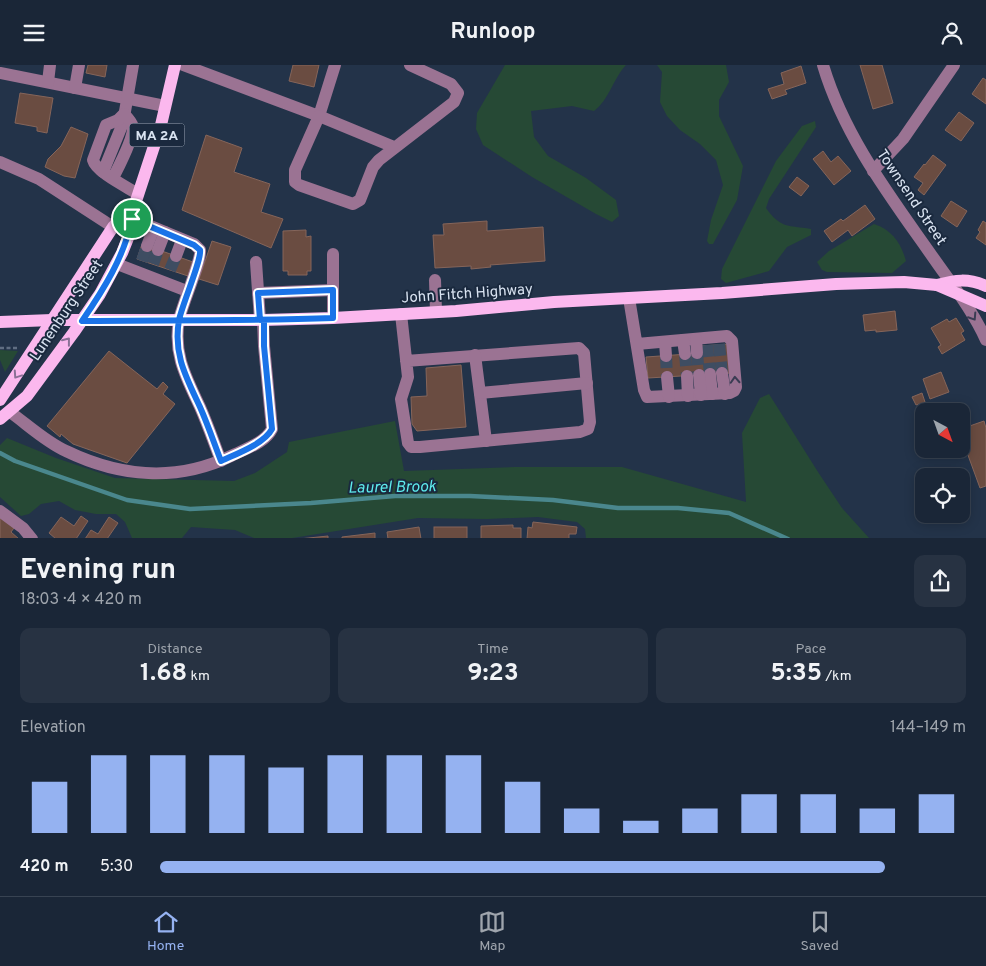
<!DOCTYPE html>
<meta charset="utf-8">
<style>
body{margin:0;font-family:Overpass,sans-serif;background:#273242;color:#f1f3f6;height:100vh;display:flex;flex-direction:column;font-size:19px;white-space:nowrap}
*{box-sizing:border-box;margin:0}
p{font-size:16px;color:#9fa5ad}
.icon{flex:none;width:28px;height:28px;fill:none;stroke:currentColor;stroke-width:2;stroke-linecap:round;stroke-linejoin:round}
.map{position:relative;height:473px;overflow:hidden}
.panel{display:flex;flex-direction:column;background:#1a2637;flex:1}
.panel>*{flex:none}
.needle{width:32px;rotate:139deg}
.buttons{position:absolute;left:915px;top:338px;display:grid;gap:10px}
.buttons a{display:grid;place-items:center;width:55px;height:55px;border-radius:10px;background:#1a2637;box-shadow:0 2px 12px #0003,0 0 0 1px #384352;font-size:25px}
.pin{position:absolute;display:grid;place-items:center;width:42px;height:42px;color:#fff;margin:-21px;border:2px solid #fff;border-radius:50%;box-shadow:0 1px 5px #0007}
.round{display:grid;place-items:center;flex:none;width:52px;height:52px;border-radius:10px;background:#273242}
.overview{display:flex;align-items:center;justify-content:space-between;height:85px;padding:0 20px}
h1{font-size:28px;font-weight:700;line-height:38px}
.stats{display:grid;grid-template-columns:repeat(3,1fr);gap:8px;height:85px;padding:5px 20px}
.stats div{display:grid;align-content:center;border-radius:10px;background:#273242;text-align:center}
.stats b{font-size:25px;font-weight:700}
.stats small{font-size:14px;font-weight:400}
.stats p{font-size:14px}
.chart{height:140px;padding:10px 20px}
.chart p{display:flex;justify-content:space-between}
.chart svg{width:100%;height:90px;margin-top:5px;stroke:#95b2f1;stroke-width:6}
ul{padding:0 20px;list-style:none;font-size:16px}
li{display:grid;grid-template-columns:80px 60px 1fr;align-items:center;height:38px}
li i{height:12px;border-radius:6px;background:#95b2f1}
header{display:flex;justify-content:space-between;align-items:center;height:65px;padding:0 20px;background:#1a2637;font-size:22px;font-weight:700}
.menu{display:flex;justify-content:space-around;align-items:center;height:70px;border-top:1px solid #384352;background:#1a2637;font-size:14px;color:#9fa5ad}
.menu a{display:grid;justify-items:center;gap:2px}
.menu .on{color:#95b2f1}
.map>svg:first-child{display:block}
</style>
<header><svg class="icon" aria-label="menu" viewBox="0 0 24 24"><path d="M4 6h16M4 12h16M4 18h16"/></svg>Runloop<svg class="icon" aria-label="person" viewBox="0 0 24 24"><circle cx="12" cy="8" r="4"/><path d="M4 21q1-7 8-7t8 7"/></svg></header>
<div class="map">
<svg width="986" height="474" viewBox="0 0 986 474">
<rect width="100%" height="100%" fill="#233349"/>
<g fill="#264935">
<path d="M505,0H626C613,14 609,35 594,46L572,41L531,46L534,72L548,91L586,113L616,135L619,151L612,157L596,149L532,112L483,80L476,64L477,48Z"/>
<polygon points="657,0 726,0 729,17 719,35 719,51 743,101 737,135 713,179 709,179 707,176 711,155 723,120 716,95 700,79 680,65 667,51 660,37 662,7"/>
<path d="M815,56L816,62L769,134L766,143C781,164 788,160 811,164V170L787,182L769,206L726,218L721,214L722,204L776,96L802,61Z"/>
<path d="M874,159C892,165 901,178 906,196L892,208L827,207L822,205L817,197L829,186Z"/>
<polygon points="0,285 18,286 5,307 0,295"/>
<polygon points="769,329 818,407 842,443 869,473 586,473 585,464 577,457 538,452 487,454 418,453 286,474 254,473 235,465 191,462 182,473 132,473 125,457 116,449 96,449 75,445 59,436 41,439 29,449 21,451 0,432 0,380 7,373 56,393 115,413 234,416 255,408 287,387 289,377 395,356 404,406 515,402 622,402 746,437 742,368 760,333"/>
</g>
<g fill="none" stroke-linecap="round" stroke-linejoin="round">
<polyline stroke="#4a878d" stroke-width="4.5" points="0,388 15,396 127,435 190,444 311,438 395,431 470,431 553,435 618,443 678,443 729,448 788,474"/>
</g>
<g fill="#6a4c41" stroke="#85655a">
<polygon points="88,0 107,0 105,12 86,8"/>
<polygon points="293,0 319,0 314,22 289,16"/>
<polygon points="860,0 882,0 893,38 873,44"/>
<polygon points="801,1 806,18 785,25 787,29 772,34 768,24 784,19 781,8"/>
<polygon points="983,13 986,15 986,39 972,29"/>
<polygon points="20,28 53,33 47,68 37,66 37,62 15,58"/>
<polygon points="959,47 974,58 961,76 945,65"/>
<polygon points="71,62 88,69 75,113 64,111 45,102 48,94 61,81"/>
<polygon points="206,70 242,83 234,107 270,119 261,147 283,154 271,183 182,145"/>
<polygon points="823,86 831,97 838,91 851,106 834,120 813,94"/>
<polygon points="933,90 946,100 924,130 918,125 923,118 914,112 924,99 925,100"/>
<polygon points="797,112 809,121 801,131 789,122"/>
<polygon points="951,136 967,146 957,162 941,151"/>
<polygon points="865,140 875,154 852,171 848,165 832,177 824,166 841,154 843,156"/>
<polygon points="487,156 487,166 543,162 545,196 490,200 491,202 471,204 471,201 435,203 433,170 444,170 443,159"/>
<polygon points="983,156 986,158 986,180 976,173 980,167 978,165"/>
<polygon points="306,165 306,172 311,171 311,206 307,206 307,210 288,210 288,206 283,206 283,166"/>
<polygon points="212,176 231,182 218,220 199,214"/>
<polygon points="142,179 193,197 188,211 137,194"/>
<polygon points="895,246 897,265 876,267 876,265 865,266 863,250"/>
<polygon points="956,253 964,266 961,268 965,275 942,289 938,282 941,280 931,263 947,254 949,257"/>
<polygon points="729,279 731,308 648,313 646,292 702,288 701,281"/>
<polygon points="109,286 157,324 163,317 168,322 163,329 175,339 127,398 73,379 61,369 60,372 47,361"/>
<polygon points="461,300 466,362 417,366 412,359 411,332 427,331 426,303"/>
<polygon points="941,307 949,327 930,334 923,314"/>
<polygon points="922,328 925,337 916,340 912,332"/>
<polygon points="984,356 986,363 986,421 980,423 961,371 961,364"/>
<polygon points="81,451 88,456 76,474 56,474 49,468 61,452 74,461"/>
<polygon points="0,452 14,463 11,467 19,474 0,474"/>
<polygon points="109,452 118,458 107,474 85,474 91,465 98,469"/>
<polygon points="533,457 577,462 576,469 569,469 569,474 527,474 528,462 532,463"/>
<polygon points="513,460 513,463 521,463 521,474 481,474 481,461"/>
<polygon points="419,462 421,474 388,474 387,467"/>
<rect x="434" y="462" width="33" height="12"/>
<polygon points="375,468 375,474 342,474 342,472"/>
<polygon points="328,471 328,474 299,474"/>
</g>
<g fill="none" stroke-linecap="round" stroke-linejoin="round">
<g stroke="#3e4d62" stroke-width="12" stroke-dasharray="12 6" stroke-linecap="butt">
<polyline points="142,196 147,181"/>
<polyline points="153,199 158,185"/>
<polyline points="170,205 176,191"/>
<polyline points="719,279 722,308"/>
<polyline points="707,280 710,309"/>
<polyline points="697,288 699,310"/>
<polyline points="685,289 687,311"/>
<polyline points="666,291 667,312"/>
</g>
<polyline stroke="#606e82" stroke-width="2.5" stroke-dasharray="4 2.5" stroke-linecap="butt" points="0,283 19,283"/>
<g stroke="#9b7393" stroke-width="12">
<polyline points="183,0 319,51 335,0"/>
<path d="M823,0C845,74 893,135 937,198C954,222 974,248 986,275"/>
<polyline points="0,8 165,41"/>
<polyline points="48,17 50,0"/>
<polyline points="75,23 79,0"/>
<polyline points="394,82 319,51 295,105 295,117 299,120 353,139 360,135 373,102 379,95 454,37 458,28 451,19 410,0"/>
<polyline points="0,97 39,114 113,162"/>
<polyline points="873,106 903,74 954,0"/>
<polyline points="103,107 123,58 133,0"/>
<path d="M113,113C118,103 134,73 133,62C132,57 127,52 124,49L118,55L106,60L93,95C96,107 127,122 138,129"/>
<path d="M124,150L194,179L200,185C202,194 182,240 179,255C173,289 186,312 200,342C208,360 214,378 221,396"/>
<polyline points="147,181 154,163"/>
<polyline points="158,185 165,167"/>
<polyline points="176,191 182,175"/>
<polyline points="256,197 260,255"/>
<polyline points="117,199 187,226"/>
<polyline points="435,215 436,247"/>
<polyline points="258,228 333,225"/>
<polyline points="629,233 644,325 647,332 730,328 734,326 736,322 732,276 727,271 637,279"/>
<polyline points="401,249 408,312 401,334 408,378 411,382 420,382 580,367 588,364 590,357 584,288 579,283 406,296"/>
<polyline points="333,253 333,189"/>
<polyline points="696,274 697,288"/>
<polyline points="683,275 685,289"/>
<polyline points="665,277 666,291"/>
<polyline points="475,290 486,376"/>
<polyline points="722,308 725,329"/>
<polyline points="710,309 712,329"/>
<polyline points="699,310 701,330"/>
<polyline points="687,311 688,331"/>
<polyline points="667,312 669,332"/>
<polyline points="480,328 587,318"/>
<path d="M10,347C28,360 46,377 66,386C120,412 177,417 231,391C245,384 265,378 272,364L264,281L263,255"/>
<polyline points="0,446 23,463 32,474"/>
</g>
<g stroke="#fbb8ee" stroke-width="12">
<path d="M937,220C955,215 968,213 986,221"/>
<polyline points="0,257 52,255 263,255 333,253 456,246 554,237 722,228 836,219 904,217 937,220 986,241"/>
<polyline points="0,335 113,162 135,139"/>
<polyline points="0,354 27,331 74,267 100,229 122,188 128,173 135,139 161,60 175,0"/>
</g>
</g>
<defs><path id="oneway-chevron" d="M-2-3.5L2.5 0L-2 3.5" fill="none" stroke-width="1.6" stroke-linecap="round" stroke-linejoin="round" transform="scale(1.25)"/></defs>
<g stroke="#3a3c53">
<use href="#oneway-chevron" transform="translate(973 252) rotate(57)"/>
<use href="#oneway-chevron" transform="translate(735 315) rotate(-93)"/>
</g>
<g stroke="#8a7096">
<use href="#oneway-chevron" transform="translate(67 276) rotate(-52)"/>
<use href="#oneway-chevron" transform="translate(17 310) rotate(124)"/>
</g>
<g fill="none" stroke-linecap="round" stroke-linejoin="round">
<g stroke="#fff" stroke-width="10">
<path id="route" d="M132,154C124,192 104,224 82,256C166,255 249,256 333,253V225L258,228L260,255H264V281L272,364C264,379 236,389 221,396C214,378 208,360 200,342C186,312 173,289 179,255C182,240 202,194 200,185L194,180L132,154"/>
</g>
<use href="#route" stroke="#1a73e8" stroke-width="6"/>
</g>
<g text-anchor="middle" stroke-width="4" stroke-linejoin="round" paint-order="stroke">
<rect fill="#1a293e" stroke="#a0abbb" stroke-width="1" x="129.5" y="58.5" width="55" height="23" rx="4"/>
<g font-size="14" font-weight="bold" fill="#d9e3f1">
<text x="157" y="75">MA 2A</text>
</g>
<g font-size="15" fill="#d9e3f1" stroke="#1a293e">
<text transform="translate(912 132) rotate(56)" y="5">Townsend Street</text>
<text transform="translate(467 228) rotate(-4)" y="5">John Fitch Highway</text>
<text transform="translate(66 245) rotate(-56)" y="5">Lunenburg Street</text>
</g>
<g font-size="16" font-style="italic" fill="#5eebed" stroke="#1a293e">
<text transform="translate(392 421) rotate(-1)" y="6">Laurel Brook</text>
</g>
</g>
</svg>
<div class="buttons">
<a><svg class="needle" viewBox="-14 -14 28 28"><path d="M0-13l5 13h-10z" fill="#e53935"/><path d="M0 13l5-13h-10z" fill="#9fa5ad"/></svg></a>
<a><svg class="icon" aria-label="locate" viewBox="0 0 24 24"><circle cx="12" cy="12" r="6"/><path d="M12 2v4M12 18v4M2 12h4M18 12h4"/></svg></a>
</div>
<div class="pin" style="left:132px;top:154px;background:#1e9e55"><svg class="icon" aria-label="arrive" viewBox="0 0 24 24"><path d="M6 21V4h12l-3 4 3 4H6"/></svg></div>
</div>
<section class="panel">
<div class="overview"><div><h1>Evening run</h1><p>18:03 · 4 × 420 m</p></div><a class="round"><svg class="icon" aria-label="share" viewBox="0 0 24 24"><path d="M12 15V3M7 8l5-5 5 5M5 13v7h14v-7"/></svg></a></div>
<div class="stats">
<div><p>Distance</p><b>1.68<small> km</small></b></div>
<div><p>Time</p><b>9:23</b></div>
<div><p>Pace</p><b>5:35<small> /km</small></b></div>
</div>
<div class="chart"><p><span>Elevation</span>144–149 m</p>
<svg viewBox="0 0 160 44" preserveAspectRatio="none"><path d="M5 44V19M15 44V6M25 44V6M35 44V6M45 44V12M55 44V6M65 44V6M75 44V6M85 44V19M95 44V32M105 44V38M115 44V32M125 44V25M135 44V25M145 44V32M155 44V25"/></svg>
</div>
<ul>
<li><b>420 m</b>5:30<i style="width:90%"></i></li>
</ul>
</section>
<nav class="menu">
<a class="on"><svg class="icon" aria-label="home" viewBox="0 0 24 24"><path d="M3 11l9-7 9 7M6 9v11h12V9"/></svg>Home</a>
<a><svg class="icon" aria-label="map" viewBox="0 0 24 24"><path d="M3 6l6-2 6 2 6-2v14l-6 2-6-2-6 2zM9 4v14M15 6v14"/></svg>Map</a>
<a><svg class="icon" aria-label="saved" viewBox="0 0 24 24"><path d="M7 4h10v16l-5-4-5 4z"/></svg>Saved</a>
</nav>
